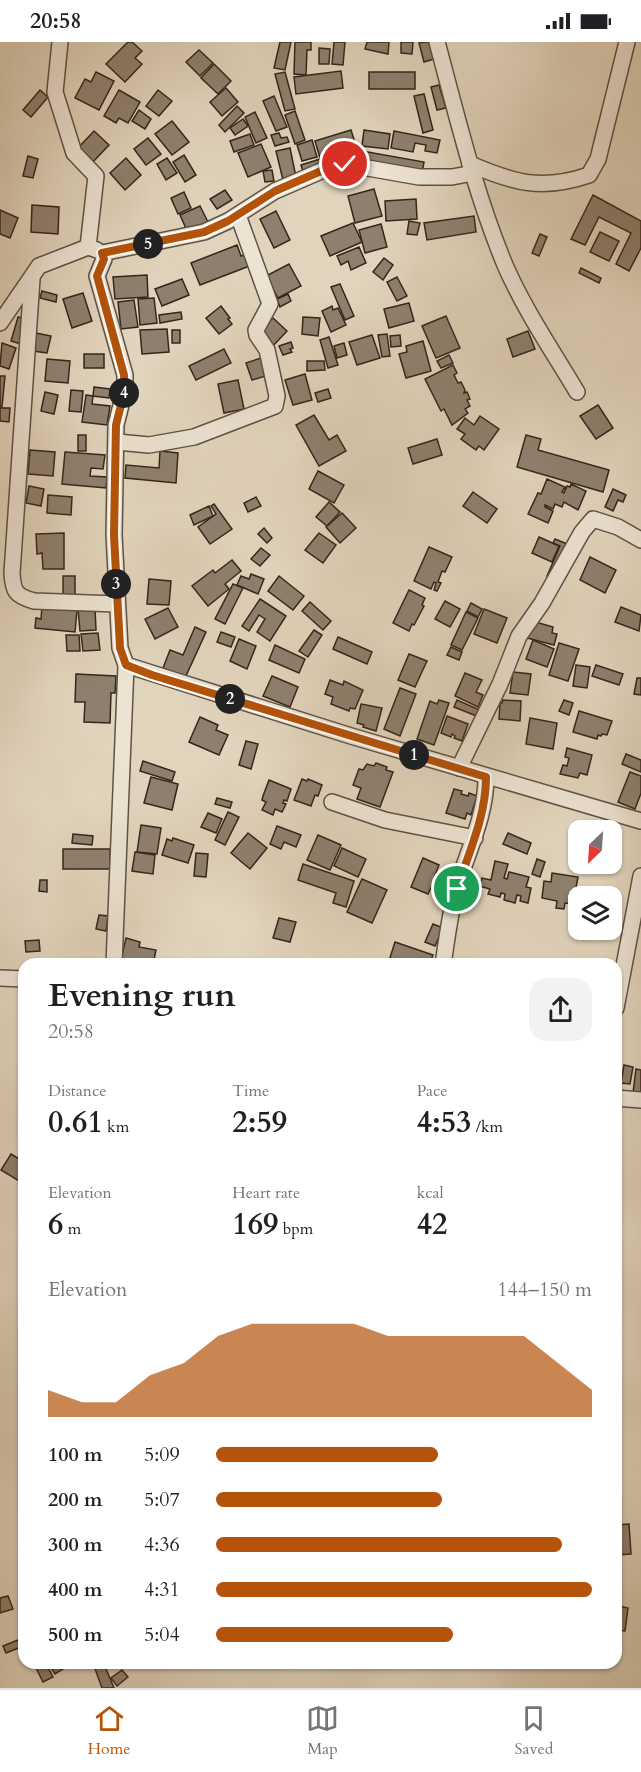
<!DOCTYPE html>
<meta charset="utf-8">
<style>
body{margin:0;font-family:Cardo,serif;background:#f2f2f2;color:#202124;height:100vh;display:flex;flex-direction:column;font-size:22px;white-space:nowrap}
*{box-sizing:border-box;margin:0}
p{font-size:20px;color:#757577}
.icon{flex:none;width:33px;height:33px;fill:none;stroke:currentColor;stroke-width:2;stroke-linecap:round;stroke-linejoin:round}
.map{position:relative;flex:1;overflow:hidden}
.side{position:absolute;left:18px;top:916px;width:604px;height:711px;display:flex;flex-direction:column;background:#fff;border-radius:18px;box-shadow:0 2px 4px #0004}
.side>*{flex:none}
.needle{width:39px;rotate:205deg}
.tools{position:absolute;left:568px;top:778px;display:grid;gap:12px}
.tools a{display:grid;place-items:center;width:54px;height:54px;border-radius:12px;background:#fff;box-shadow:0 2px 4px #0004;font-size:30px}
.pin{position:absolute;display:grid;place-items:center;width:51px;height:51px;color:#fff;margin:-26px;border:3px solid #fff;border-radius:50%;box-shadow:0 2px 6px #0007}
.km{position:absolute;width:30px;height:30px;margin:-15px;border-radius:50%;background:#222;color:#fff;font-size:16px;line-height:30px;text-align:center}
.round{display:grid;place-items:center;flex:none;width:63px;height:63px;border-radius:18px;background:#f2f2f2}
.head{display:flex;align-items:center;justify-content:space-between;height:102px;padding:0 30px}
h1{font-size:33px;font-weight:700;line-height:45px}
.stats{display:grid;grid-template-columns:repeat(3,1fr);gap:9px;height:102px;padding:6px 30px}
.stats div{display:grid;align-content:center}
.stats b{font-size:30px;font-weight:700}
.stats small{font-size:16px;font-weight:400}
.stats p{font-size:16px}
.chart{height:168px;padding:12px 30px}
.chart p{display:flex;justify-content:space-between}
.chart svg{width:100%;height:108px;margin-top:6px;fill:#b45309;opacity:.7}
ul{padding:0 30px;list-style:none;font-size:20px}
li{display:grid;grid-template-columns:96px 72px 1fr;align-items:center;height:45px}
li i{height:15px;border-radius:8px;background:#b45309}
.status{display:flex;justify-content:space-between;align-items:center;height:42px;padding:0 30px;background:#fff;direction:ltr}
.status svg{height:16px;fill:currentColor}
.menu{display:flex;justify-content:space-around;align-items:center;height:84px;border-top:2px solid #e0e0e0;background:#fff;font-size:16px;color:#757577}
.menu a{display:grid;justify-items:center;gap:3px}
.menu .current{color:#b45309}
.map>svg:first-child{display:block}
</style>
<div class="status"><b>20:58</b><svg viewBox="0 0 49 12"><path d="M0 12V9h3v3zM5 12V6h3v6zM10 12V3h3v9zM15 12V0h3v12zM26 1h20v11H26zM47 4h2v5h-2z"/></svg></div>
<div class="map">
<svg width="641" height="1646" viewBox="0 0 641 1646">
<rect width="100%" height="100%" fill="#e1d4bc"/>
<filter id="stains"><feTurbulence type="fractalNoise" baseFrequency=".00333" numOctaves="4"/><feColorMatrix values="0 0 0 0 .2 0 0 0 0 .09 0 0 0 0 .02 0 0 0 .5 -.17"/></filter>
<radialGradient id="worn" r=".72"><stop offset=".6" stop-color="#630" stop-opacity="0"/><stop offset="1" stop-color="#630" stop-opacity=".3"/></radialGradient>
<g fill="#8e806f" stroke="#34261b" stroke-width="1.5">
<polygon points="128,0 132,0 142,9 135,16 142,22 125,40 106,22"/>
<polygon points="280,0 291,0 285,28 274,26"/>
<polygon points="295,0 311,0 311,8 307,8 306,33 294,32"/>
<polygon points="334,0 345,0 343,23 332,22"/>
<polygon points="367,0 389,0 388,12 365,7"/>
<polygon points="401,0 413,0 412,12 401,11"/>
<polygon points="424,0 429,0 434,17 424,20 419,1"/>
<polygon points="319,6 330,7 329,22 319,22"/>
<polygon points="199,8 213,21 200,34 186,20"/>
<polygon points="214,22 231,39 218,52 201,36"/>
<polygon points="341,29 343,46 296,52 294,35"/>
<polygon points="96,30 114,39 99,68 75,56 85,37 91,40"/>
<polygon points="285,30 295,67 285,69 275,32"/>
<rect x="369" y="30" width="46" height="17"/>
<polygon points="439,43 446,66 437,68 431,45"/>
<polygon points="226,46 238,60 222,74 210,60"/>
<polygon points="40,48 48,55 31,75 23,68"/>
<polygon points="119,48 140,60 128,81 119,76 116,81 104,74"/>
<polygon points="158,48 172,59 159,74 146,64"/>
<polygon points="424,52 433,88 423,91 414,54"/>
<polygon points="274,54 287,85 276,89 263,59"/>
<polygon points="237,64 244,71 225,90 219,83"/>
<polygon points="139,68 151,77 145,87 132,79"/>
<polygon points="295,69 305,98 295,102 285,73"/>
<polygon points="255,70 267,96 256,101 245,75"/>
<polygon points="243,77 248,84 235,93 230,86"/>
<polygon points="172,79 189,100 172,113 155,92"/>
<polygon points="351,88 356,104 320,116 315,99"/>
<polygon points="364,88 390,92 388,107 362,104"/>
<polygon points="94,89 109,103 92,121 77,107"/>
<polygon points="394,89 440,98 437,111 425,109 426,103 415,101 413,110 391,106"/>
<polygon points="279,91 281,96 287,95 289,100 275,104 271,93"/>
<polygon points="250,92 254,103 234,110 230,99"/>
<polygon points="148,96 161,112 146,123 134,107"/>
<polygon points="312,98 317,115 302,119 297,103"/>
<polygon points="261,102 271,125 248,135 238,111"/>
<polygon points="290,106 296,135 283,138 276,109"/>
<polygon points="362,109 424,120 422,131 360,120"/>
<polygon points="339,111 343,121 304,133 301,123"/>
<polygon points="184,113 196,133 185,140 173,120"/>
<polygon points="28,114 38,117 33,136 23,134"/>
<polygon points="126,116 141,133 125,148 110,131"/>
<polygon points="167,116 177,131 166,138 157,122"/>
<polygon points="272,128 274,139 265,140 263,129"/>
<polygon points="374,147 382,174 355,181 348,154"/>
<polygon points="225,148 232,158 217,167 210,157"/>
<polygon points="184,150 191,166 178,172 171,156"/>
<polygon points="593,153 641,179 641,206 629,229 616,222 631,191 599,175 585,203 571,197"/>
<polygon points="416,157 417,177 386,179 385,159"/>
<polygon points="32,163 59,165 58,192 31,190"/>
<polygon points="200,164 209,182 188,191 180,173"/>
<polygon points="0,168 18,176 10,196 0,192"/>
<polygon points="276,169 290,198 274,206 260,177"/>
<polygon points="474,174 476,190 427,198 424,181"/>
<polygon points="409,179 420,181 417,193 407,192"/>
<polygon points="353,181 362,200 330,214 321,194"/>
<polygon points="381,182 387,205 365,211 359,188"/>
<polygon points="600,190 619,199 609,219 590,210"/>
<polygon points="540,192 547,195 539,214 532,211"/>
<polygon points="237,203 241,214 247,212 252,223 200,243 191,221"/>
<polygon points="359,205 366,221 351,228 348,219 341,223 337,214"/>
<polygon points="384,216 393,223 383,238 373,230"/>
<polygon points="289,222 301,244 278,256 266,234"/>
<polygon points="581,226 601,236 599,241 579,231"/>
<polygon points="147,233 148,255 115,257 113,235"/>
<polygon points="397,235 407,254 397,259 387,240"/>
<polygon points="182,237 189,253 162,264 155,247"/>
<polygon points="340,242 354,274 345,278 331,245"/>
<polygon points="42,249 57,253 56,260 40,256"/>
<polygon points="83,251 92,279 72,286 63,257"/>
<polygon points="288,252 291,259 280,265 277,257"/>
<polygon points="154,256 157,281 140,283 138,257"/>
<polygon points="134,258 138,285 121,287 118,260"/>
<polygon points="409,261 414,279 389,286 384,267"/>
<polygon points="221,264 230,276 228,277 232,282 219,292 206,276"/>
<polygon points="332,264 333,268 338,266 346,283 331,290 322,269"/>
<polygon points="181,270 182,277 160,281 159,273"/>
<polygon points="446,274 460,306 436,316 422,284"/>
<polygon points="18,275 28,277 21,302 11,299"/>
<polygon points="303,275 320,276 318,294 302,292"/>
<polygon points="273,276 287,289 272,305 257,291"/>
<polygon points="167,287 169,310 142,312 140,288"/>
<rect x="172" y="288" width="8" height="13"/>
<polygon points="528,289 535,307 513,315 507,297"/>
<polygon points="36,291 51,294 47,311 33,309"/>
<polygon points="387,292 390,314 382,315 378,293"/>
<polygon points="372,293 380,316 357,323 349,300"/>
<polygon points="400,293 401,304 391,305 390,294"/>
<polygon points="329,295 338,323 328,326 320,298"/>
<polygon points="423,299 431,329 406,336 399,312 407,310 406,304"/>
<polygon points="291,300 293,306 290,307 292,310 283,313 279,304"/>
<polygon points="2,301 16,306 9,327 0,324"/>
<polygon points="344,301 347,313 337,316 334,304"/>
<polygon points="224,307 231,321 196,338 189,324"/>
<rect x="84" y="312" width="20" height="14"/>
<polygon points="449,313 453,321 441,326 437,319"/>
<polygon points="264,315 269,333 252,338 246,321"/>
<polygon points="47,317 70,319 68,341 45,339"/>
<polygon points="307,319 324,319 325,328 307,329"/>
<polygon points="453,323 457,331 454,333 458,341 461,340 465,348 464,351 467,350 470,357 467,358 470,364 465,367 468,371 452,383 444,367 441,369 425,337"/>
<polygon points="305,332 312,358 293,363 285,338"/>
<polygon points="0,334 5,334 2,365 0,365"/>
<polygon points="238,338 244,367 224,371 218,342"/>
<polygon points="94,345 110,347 109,356 93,354"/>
<polygon points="328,347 331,356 318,360 315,351"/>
<polygon points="71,348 83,349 81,370 69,369"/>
<polygon points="45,350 58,353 54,372 41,369"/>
<polygon points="86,353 93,354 92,362 110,364 107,383 82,380"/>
<polygon points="598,363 613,386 596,397 580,374"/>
<polygon points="0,366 10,366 9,380 0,379"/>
<polygon points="314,373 329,398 337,393 346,409 319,424 296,383"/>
<polygon points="480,374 499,387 484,408 479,404 476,408 461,397 465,392 457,387 465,376 474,383"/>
<rect x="78" y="393" width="8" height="16"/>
<polygon points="526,393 541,397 538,408 609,428 603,450 517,425"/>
<polygon points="437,397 442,413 413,422 408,406"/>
<polygon points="30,408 55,410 53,434 28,432"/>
<polygon points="160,409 178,411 176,441 125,436 126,423 159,426"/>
<polygon points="65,410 105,413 103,427 91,426 90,434 107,435 106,446 62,442"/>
<polygon points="318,429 344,443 334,461 309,447"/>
<polygon points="547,437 565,445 562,450 564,451 567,444 570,445 571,442 586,449 578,468 564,460 562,465 555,462 553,467 545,463 545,465 553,469 548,481 528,472 538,451 541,452"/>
<polygon points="29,444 44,447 41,464 26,461"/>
<polygon points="613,447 626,453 623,460 618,458 613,469 605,465"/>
<polygon points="473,450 497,467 487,481 463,464"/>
<polygon points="48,453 72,455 71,473 47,471"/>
<polygon points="256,455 261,464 248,470 244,461"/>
<polygon points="329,460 340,470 327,484 316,475"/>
<polygon points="214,462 232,487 210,502 198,485 216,472 211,464"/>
<polygon points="209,464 213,474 194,483 190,473"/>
<polygon points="342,471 356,486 340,501 326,485"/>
<polygon points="264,486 272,496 267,501 258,492"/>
<polygon points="64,491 64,527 43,527 42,511 37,512 36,492"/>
<polygon points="319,491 336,503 323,521 305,508"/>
<polygon points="539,495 559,504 552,520 532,511"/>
<polygon points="555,497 567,502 553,536 547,534 560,504 553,501"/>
<polygon points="429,505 452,515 445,530 442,529 438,540 441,541 437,549 434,548 436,541 434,540 431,547 414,539"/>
<polygon points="261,506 270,513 260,524 251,517"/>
<polygon points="590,515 616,528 605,551 580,538"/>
<polygon points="232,518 241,529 225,542 229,547 208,564 192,544 213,528 215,531"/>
<polygon points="251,532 264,537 258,552 237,543 241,534 249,537"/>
<rect x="63" y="534" width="12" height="19"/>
<polygon points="279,534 304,554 293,568 268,549"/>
<polygon points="149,537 171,539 169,563 147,562"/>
<polygon points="233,542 243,546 225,582 215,577"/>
<polygon points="409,548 425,556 422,563 424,564 414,583 412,582 409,589 393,581"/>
<polygon points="260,557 286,574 270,599 257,590 265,577 259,573 249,589 242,584"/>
<polygon points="445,559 460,567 450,585 435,577"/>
<polygon points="310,560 331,579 323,588 302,569"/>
<polygon points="471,561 482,567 478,575 467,569"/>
<polygon points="42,564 77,568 75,590 35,586 36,576 41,577"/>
<polygon points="621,565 641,573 639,589 615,580"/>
<polygon points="95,566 96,588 80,589 78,567"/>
<polygon points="168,566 178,585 155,597 145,577"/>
<polygon points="484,567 507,576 497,601 474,592"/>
<polygon points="466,570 478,576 462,608 451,603"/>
<polygon points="532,579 553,585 552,591 557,592 554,603 527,596"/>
<polygon points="195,585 206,590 185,636 163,626 170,608 183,613"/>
<polygon points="314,588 322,593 308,615 299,609"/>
<polygon points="221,590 235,595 231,605 217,600"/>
<polygon points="98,591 100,608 83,609 81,592"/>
<polygon points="66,593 79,593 80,609 67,609"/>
<polygon points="338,595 372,610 367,622 333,607"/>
<polygon points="239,597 256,604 247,627 230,619"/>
<polygon points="533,598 554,607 547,625 526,617"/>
<polygon points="559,601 579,607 568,639 549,633"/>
<polygon points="275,603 305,617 299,631 269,618"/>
<polygon points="451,605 462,610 459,618 447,613"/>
<polygon points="409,612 427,619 415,645 398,638"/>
<polygon points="576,623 590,625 587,646 573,644"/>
<polygon points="596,623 623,632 619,643 592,634"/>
<polygon points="513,630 531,632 528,653 510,651"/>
<polygon points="465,631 482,638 476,650 483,653 478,665 455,654"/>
<polygon points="76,632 116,634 115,651 111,651 110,681 84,680 85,660 75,660"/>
<polygon points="272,634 298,645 290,665 263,654"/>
<polygon points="637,636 641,636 641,653 634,652"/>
<polygon points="330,638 343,643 344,639 363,648 355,667 350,666 349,669 331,662 333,655 325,652"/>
<polygon points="400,646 416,652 400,694 384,687"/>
<polygon points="439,658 449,661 434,703 417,697 430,659 437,662"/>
<polygon points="457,658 482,669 479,675 454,665"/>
<polygon points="503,658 521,659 520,679 499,677 500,661 502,661"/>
<polygon points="564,658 573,661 569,673 559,669"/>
<polygon points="361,662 382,666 376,689 363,685 364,683 357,681"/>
<polygon points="579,669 612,679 607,693 602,692 601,694 598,693 597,697 573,690"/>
<polygon points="447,674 468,682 462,699 454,696 455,694 452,692 451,695 441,691"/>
<polygon points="200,675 218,683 216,688 228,693 219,713 189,700"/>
<polygon points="530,676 557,681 553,707 526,702"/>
<polygon points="246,699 258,702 251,727 239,723"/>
<polygon points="567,706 592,713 587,733 580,731 578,736 560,732 563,723 567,724 569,716 565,715"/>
<polygon points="626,712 641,718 641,730 622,722"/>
<polygon points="143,719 175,730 172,739 140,729"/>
<polygon points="376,721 387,725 386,728 393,730 380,765 357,757 361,746 353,743 359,727 363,728 367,722 374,724"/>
<polygon points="630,730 641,734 641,751 635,767 618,760"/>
<polygon points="151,735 178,742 172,768 144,761"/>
<polygon points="302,737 307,739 308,737 322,743 318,754 315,753 311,764 294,758"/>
<polygon points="269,738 291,747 287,759 284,758 283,761 286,762 282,770 275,767 273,773 262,768 266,760 262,758 263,754"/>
<polygon points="454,747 462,749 461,752 468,754 469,751 477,754 471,773 467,771 465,777 446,771"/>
<polygon points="217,756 232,760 230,766 215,762"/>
<polygon points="228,770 239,775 225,803 215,798"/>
<polygon points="208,771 222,777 216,791 201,785"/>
<polygon points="141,783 161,786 157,812 137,810"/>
<polygon points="277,784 301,793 296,805 284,800 281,807 270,802"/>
<polygon points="248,791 267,806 250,827 231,811"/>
<polygon points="508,791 531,801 527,812 503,802"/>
<polygon points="73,792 93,794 92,803 72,801"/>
<polygon points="318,793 341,803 330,828 307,818"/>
<polygon points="173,796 194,803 188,821 162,813 167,797 172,799"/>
<polygon points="342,806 366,817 358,835 334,824"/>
<rect x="63" y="807" width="47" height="20"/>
<polygon points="135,810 155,813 153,832 132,829"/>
<polygon points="196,811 208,812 206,835 194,834"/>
<polygon points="423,816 439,823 435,833 438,834 433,847 431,846 428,852 411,845"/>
<polygon points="537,817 545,820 540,835 532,832"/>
<polygon points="495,819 508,822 504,836 507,837 509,830 529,835 526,845 531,846 528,861 520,859 521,854 517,853 515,861 504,858 505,852 501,851 500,855 488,852 490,847 479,844 482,836 491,838"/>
<polygon points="303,822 354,839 346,865 333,861 336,851 298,838"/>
<polygon points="552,831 578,835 573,862 565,861 564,867 556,866 557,859 542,856 544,839 551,840"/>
<polygon points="362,837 387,848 372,881 347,870"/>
<polygon points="40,838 47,838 47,850 39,849"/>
<polygon points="99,873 108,874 106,889 96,887"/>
<polygon points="279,876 296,880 290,900 273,896"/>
<polygon points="433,882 443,886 435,904 425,900"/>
<polygon points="126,896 140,900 139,905 156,908 153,922 120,922"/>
<polygon points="39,898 40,909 26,910 25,899"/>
<polygon points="395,900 433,913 430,921 428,922 388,922"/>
<polygon points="624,1023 633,1025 630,1042 621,1041"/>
<polygon points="636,1027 641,1028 641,1052 633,1051"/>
<polygon points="11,1112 24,1120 24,1142 1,1128"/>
<polygon points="629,1482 631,1512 616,1513 616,1483"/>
<polygon points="8,1554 13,1567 0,1571 0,1556"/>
<polygon points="619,1564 628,1566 625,1589 616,1588"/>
<polygon points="18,1598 21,1605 6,1611 3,1604"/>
<polygon points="46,1622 53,1635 43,1640 36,1626"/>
<polygon points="54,1622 64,1622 66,1625 55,1632 50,1624"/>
<polygon points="100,1622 104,1622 114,1646 102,1646 94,1624"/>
<polygon points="122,1628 128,1635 117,1644 111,1636"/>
</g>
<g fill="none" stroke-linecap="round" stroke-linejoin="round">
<g stroke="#5f5243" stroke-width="18">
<g id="street">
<polyline points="60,0 55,50 74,111 96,134 88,205"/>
<path d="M437,0C457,74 475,151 505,223C524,267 552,308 577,350"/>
<path d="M470,122C514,141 542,149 589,133L598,117L627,0"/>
<path d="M32,237L12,531C13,550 16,554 34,559L117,562"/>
<polyline points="0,281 39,224 88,205 97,208"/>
<polyline points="117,400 149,403 194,395 275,364 277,354 267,308 257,293 256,288 270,262 238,173"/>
<polyline points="126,623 351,694 641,779"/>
<polyline points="459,726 500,642 519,594 542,561 582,490 593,477 618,485 641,498"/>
<polyline points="332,760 385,778 475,796"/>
<polyline points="114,922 126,623 120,606 114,493 116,383 125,347 125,333 97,234 104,217 102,211 204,190 228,179 275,149 328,126 345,122 419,135 452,135 473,131"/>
<path d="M443,922C447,897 450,870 457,845C468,808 486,774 486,735"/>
<polyline points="0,936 24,937"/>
<polyline points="616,966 641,834"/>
<polyline points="616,1056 641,1058"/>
</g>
</g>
<use href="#street" stroke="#ece3d3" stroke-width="15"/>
</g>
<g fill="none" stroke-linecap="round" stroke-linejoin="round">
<g stroke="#fff" stroke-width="12">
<path id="route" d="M345,122L328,126L275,149L228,179L204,190L102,211L104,217L97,234L124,333L125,347L116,383L114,493L120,606L126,623L152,633L486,735C486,774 469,810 457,847"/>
</g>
<use href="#route" stroke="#b45309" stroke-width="8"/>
</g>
<rect width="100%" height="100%" filter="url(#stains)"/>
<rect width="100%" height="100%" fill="url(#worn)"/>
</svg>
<div class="tools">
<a><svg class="needle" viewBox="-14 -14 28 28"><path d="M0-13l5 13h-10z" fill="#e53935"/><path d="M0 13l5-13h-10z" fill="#757577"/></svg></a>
<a><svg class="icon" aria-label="layers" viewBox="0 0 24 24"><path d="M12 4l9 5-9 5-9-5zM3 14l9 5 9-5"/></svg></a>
</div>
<div class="pin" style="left:457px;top:847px;background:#1e9e55"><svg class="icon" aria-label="arrive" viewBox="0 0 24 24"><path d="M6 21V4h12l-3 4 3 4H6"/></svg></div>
<div class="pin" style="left:345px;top:122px;background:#d93025"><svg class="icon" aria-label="check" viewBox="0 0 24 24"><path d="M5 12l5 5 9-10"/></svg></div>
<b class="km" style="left:414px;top:713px">1</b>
<b class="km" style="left:230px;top:657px">2</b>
<b class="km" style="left:116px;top:542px">3</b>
<b class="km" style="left:124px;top:351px">4</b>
<b class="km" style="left:148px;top:202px">5</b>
<section class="side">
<div class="head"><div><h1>Evening run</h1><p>20:58</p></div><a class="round"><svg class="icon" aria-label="share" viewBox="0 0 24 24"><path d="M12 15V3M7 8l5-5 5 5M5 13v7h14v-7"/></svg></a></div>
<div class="stats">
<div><p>Distance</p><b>0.61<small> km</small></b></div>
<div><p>Time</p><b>2:59</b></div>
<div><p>Pace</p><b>4:53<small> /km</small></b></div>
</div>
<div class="stats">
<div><p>Elevation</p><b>6<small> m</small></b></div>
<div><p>Heart rate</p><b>169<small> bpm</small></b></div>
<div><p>kcal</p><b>42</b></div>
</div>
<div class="chart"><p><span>Elevation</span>144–150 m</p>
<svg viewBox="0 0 160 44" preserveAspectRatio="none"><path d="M0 44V33L10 38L20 38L30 27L40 22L50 11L60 6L70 6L80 6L90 6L100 11L110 11L120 11L130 11L140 11L150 22L160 33V44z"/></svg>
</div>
<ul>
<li><b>100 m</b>5:09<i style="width:59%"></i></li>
<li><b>200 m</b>5:07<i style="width:60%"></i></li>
<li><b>300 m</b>4:36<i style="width:92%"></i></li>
<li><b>400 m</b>4:31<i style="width:100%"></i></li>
<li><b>500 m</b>5:04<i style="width:63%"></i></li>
</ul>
</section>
</div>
<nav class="menu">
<a class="current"><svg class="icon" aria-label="home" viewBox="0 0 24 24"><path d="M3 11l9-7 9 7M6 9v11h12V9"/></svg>Home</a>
<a><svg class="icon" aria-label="map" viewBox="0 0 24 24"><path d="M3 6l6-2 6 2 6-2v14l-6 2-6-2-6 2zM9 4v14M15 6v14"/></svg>Map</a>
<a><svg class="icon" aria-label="saved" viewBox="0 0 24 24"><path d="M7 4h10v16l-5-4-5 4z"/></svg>Saved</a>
</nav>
